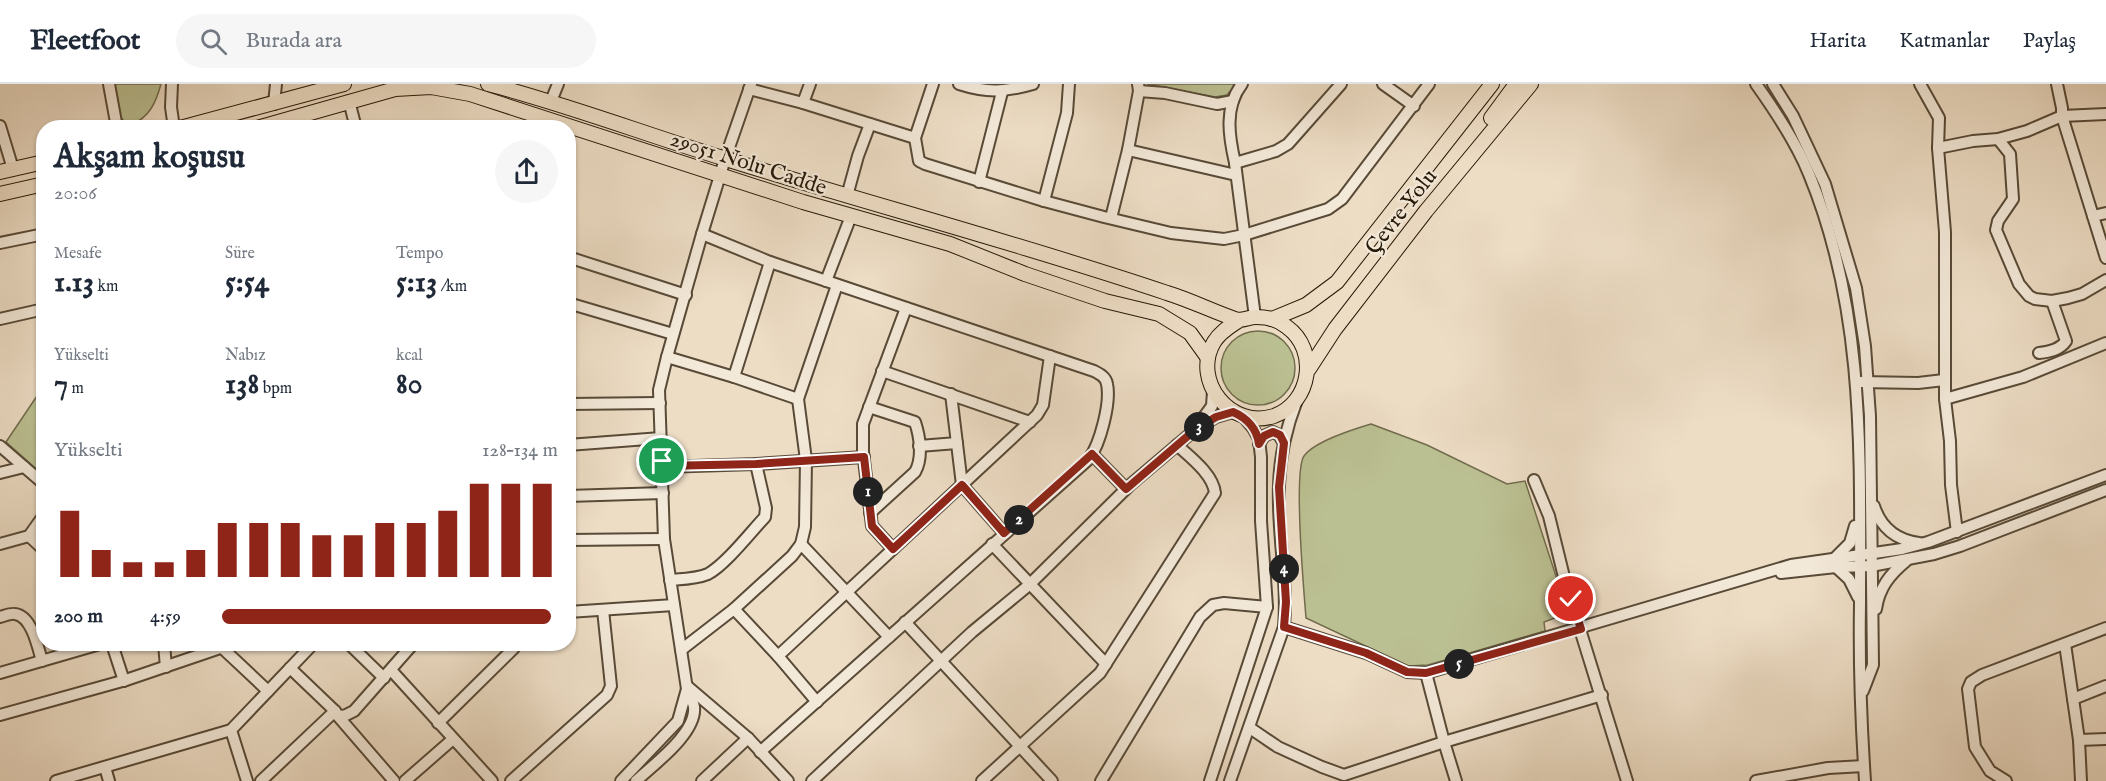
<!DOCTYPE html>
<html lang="tr">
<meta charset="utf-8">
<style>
body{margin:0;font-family:"IM FELL English",serif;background:#f6f6f7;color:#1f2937;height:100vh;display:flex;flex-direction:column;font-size:22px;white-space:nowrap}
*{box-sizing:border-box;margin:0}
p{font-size:20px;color:#747a83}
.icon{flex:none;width:33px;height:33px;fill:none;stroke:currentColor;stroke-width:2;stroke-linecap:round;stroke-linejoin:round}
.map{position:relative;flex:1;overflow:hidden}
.drawer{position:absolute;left:36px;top:36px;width:540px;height:531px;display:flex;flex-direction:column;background:#fff;border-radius:24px;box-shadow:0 2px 4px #0004}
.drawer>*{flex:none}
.pin{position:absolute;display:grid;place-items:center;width:51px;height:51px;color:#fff;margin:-26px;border:3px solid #fff;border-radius:50%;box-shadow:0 2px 6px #0007}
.km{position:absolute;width:30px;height:30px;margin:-15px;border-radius:50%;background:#222;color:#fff;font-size:16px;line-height:30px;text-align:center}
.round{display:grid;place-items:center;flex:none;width:63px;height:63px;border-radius:32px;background:#f6f6f7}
.head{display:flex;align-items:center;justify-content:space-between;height:102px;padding:0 18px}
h1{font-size:33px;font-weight:700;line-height:45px}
.figures{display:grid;grid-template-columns:repeat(3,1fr);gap:9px;height:102px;padding:6px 18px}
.figures div{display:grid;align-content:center}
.figures b{font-size:30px;font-weight:700}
.figures small{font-size:16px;font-weight:400}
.figures p{font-size:16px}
.chart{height:168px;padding:12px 18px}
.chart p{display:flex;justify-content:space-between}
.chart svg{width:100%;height:108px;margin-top:6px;stroke:#8f2418;stroke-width:6}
ul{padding:0 18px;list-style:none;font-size:20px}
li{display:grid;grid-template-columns:96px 72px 1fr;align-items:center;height:45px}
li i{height:15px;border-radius:8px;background:#8f2418}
header{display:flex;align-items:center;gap:36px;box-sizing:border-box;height:84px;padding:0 30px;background:#fff;border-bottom:2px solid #e0e1e3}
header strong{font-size:28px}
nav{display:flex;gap:33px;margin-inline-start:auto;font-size:21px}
.search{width:420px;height:54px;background:#f6f6f7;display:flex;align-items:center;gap:15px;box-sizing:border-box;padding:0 21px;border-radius:33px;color:#747a83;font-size:22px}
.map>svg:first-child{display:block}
</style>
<header>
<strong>Fleetfoot</strong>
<div class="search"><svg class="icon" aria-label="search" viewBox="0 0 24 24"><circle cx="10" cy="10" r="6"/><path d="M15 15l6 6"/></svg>Burada ara</div>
<nav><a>Harita</a><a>Katmanlar</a><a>Paylaş</a></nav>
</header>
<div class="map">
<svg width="2106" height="697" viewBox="0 0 2106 697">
<rect width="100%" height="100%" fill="#edddc5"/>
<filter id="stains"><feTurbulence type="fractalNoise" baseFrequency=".00333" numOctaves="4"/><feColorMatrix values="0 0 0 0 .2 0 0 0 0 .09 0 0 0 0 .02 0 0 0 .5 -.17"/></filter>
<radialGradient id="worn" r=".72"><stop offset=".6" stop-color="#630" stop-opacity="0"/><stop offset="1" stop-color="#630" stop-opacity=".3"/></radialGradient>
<g fill="#bbc092" stroke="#716c4d" stroke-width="1.5">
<path d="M113,0H161C156,18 150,33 131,41C114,35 116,16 113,0Z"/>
<polygon points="1147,0 1236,0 1227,11 1215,13"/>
<circle cx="1258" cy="284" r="37"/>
<polygon points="39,309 43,313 43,391 6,358"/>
<path d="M1371,340L1427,361L1507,400L1525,397L1568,529L1544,538L1545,547L1428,581L1408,582L1306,534C1304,508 1293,388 1304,372C1314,358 1354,345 1371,340Z"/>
</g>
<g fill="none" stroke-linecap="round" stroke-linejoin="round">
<g stroke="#584a37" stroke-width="14">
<g id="minor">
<polyline points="109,0 117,44"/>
<polyline points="172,0 171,23 174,44"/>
<path d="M959,0C987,9 1005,8 1033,0"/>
<path d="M1242,0C1224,23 1229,53 1235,79L1255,233"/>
<polyline points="1383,0 1414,22"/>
<path d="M1756,0C1776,28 1796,58 1809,90C1866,228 1860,374 1860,520C1859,579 1861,638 1865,697"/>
<polyline points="1773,0 1793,32 1825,100 1856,204 1865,262 1870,332 1873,581 1863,607"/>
<polyline points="1920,0 1939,34 1938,64 1945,148 1945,315 1950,357 1951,401 1957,448"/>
<polyline points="2057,0 2062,24 2062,32 2106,174"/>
<polyline points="749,5 803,19 915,54 933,0"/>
<polyline points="1139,7 1165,9 1217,20 1233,17"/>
<polyline points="349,17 356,44"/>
<polyline points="551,17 558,0"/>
<polyline points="803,19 810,0"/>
<polyline points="274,20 276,0"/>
<polyline points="0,42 13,85"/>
<polyline points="915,54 919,77 925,80 1044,117 1104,133 1171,149 1224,155 1244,151 1328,125 1342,115 1429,0"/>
<polyline points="1998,55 2010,70 2013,115 1998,137 1996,146 2019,200 2029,212 2035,215 2052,217 2068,214 2082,210 2106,196"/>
<polyline points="1938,64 1973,57 1998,55 2027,47 2062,32 2106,30"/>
<polyline points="1128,66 1236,91"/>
<polyline points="1235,79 1276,67 1288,60 1341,0"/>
<polyline points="979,98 1002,8"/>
<polyline points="847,112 858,72 870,40"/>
<polyline points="1044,117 1067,29 1069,0"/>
<polyline points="2093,132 2106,129"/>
<polyline points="1111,134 1128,66 1139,7 1138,0"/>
<path d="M702,150L770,178L1094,287C1100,290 1106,293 1107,300C1111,319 1100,360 1089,375L760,668"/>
<polyline points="0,159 44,150"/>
<polyline points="568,173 686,211"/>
<polyline points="826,197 851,132"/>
<polyline points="568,219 673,250"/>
<polyline points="0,235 44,225"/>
<path d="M2039,269C2049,268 2060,266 2066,257L2052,217"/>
<polyline points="667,273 734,293 798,315"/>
<polyline points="882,287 1030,338"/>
<polyline points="734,293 770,178"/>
<polyline points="1861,298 1918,299 1944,296"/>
<polyline points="951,310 962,401 1004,449"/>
<polyline points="1945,315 2023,293 2106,259"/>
<polyline points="568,320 660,319"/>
<path d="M869,323L915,338C920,353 923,374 915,388L870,429"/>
<polyline points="1198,341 1212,322 1213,307"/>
<polyline points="1259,360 1264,352 1273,348 1279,351 1284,359"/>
<polyline points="568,361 661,354"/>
<polyline points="0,362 44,400"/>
<polyline points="919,362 957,359"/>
<polyline points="1092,370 1126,405"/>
<polyline points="662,383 756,380 864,373"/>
<polyline points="0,389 24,383"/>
<polyline points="1534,396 1549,432 1565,497 1627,697"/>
<polyline points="568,412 663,409"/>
<path d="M1874,422C1881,444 1896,456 1919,459"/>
<polyline points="29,452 44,466"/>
<polyline points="568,456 664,455"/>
<polyline points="0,460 29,452 44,431"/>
<polyline points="801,460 889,553"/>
<polyline points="992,460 1106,580"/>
<polyline points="893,465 872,442 863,368 863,340 906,224"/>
<polyline points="1836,473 1850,459 1855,442"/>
<polyline points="1836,483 1849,495 1858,513"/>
<polyline points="1781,489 1836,483 1871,482 1934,470 1960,462 2106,406"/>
<path d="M670,496C683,495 696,495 708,490C726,480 750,449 765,433L766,424L756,380"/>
<polyline points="734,525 778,572 817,618"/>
<path d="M1876,525C1879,504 1890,490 1906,477"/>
<polyline points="568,528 674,521"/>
<path d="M0,533C4,532 11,529 15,530C32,532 38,564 42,577"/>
<polyline points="905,538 1052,697"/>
<polyline points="1284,543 1366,569 1407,588 1426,589 1791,481 1902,465 1928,458 2106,391"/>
<polyline points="112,560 124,597"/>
<polyline points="164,560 166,583"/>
<polyline points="218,560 268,607"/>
<polyline points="349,560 384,594"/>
<polyline points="2065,560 2079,656 2081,697"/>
<polyline points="681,566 734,525 792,472 801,460 805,443 806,376 798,315 837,201"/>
<polyline points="778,572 1037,331 1043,321 1050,272"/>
<polyline points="290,584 335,627"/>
<polyline points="391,586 492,697"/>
<polyline points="0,589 100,560"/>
<polyline points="1426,589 1444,658 1456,697"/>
<polyline points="687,602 748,654 788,697"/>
<polyline points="2073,615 2106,602"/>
<polyline points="0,631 126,596 223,563"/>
<polyline points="337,631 394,697"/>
<polyline points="438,639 514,564 514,560"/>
<polyline points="1250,644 1278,663 1322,683 1344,691 1444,658 1602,611"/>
<polyline points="231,646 247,697"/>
<polyline points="2079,656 2106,655"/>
<polyline points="105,683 109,697"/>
<polyline points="56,697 231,646 313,560"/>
<polyline points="261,697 335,627 337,631 344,632 354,627 413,560"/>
<polyline points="405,697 453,655"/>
<polyline points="511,697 607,611 611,602 603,526"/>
<polyline points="621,697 678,637 687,605"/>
<path d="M636,697C653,681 697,649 694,623C693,617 689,610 687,605L664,455L659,306L667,273L702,150L725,75L751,0"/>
<polyline points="702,697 748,654"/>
<polyline points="812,697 972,548 1029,501 1130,401 1196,345 1216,333 1233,328"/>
<path d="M982,697L1100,589L1215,409C1213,390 1190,373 1177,361"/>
<polyline points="1101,697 1200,533 1213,521 1224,519 1267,523"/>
<polyline points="1210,697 1267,523 1261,437 1261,373 1259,355 1253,344 1243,332"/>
<path d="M1230,697L1284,543C1288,496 1277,449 1279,401C1280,371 1286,344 1297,316"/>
<polyline points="1756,697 1828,684 1864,682"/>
<polyline points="2006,697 1990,687 1975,663 1968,605 1971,598 1982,591 2106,544"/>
</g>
</g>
<g stroke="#271908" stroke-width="16">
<g id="major">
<path d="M488,0C569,21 647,51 726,75C873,121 1022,160 1167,209C1190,216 1212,227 1235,235C1242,238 1248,233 1256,233C1267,233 1279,236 1287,243C1319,266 1311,319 1274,332C1231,346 1191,297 1214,258C1220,248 1229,243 1238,237"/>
<polyline points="1491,34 1516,0"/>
<polyline points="180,44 344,0"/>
<polyline points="257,44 395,5 431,3 470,10 803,118 950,160 1025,190 1105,217 1159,230 1190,249 1208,274"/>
<polyline points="0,88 44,78"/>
<polyline points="0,110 44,100"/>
<polyline points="1272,235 1306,221 1337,198 1492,0"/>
<polyline points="1309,285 1335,245 1426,127 1531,0"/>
</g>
</g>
<use href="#minor" stroke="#f3e9d9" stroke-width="10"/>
<use href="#major" stroke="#edddc5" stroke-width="14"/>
</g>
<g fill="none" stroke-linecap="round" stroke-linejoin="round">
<g stroke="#fff" stroke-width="12">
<path id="route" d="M662,377V382L756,380L864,373L872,442L893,465L962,401L1004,449L1092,370L1126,405L1196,345L1216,333L1233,328C1247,334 1257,345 1259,360L1264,352L1273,348L1280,351L1284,359L1279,403L1286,518L1284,543L1366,569L1407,588L1426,589L1581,545L1571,515"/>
</g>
<use href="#route" stroke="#8f2418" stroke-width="8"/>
</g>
<g text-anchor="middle" stroke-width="4.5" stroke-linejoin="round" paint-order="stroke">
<g font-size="22" fill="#271908" stroke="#f3e9d9">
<text transform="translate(749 78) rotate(18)" y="8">29051 Nolu Cadde</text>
<text transform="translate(1400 127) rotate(-52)" y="8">Çevre Yolu</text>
</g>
</g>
<rect width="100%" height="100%" filter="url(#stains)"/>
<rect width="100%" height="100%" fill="url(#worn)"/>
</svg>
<div class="pin" style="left:662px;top:377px;background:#1e9e55"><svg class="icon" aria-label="arrive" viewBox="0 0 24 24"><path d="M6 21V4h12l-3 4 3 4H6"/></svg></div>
<div class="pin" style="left:1571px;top:515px;background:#d93025"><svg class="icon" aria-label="check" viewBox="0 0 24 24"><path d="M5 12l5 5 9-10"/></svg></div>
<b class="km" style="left:868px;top:408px">1</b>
<b class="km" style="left:1019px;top:436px">2</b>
<b class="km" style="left:1199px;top:343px">3</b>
<b class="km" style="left:1284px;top:485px">4</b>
<b class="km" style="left:1459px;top:580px">5</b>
<section class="drawer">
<div class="head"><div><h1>Akşam koşusu</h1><p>20:06</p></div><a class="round"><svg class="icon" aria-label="share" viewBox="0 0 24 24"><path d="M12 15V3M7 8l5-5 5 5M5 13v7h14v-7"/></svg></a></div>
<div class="figures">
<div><p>Mesafe</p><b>1.13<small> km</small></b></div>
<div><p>Süre</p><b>5:54</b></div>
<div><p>Tempo</p><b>5:13<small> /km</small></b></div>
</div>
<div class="figures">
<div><p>Yükselti</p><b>7<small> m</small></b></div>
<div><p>Nabız</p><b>138<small> bpm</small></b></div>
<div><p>kcal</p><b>80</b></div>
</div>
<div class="chart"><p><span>Yükselti</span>128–134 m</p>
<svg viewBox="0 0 160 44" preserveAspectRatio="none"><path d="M5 44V17M15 44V33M25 44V38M35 44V38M45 44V33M55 44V22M65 44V22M75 44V22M85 44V27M95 44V27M105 44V22M115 44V22M125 44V17M135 44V6M145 44V6M155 44V6"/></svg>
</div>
<ul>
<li><b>200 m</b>4:59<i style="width:98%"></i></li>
</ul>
</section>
</div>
